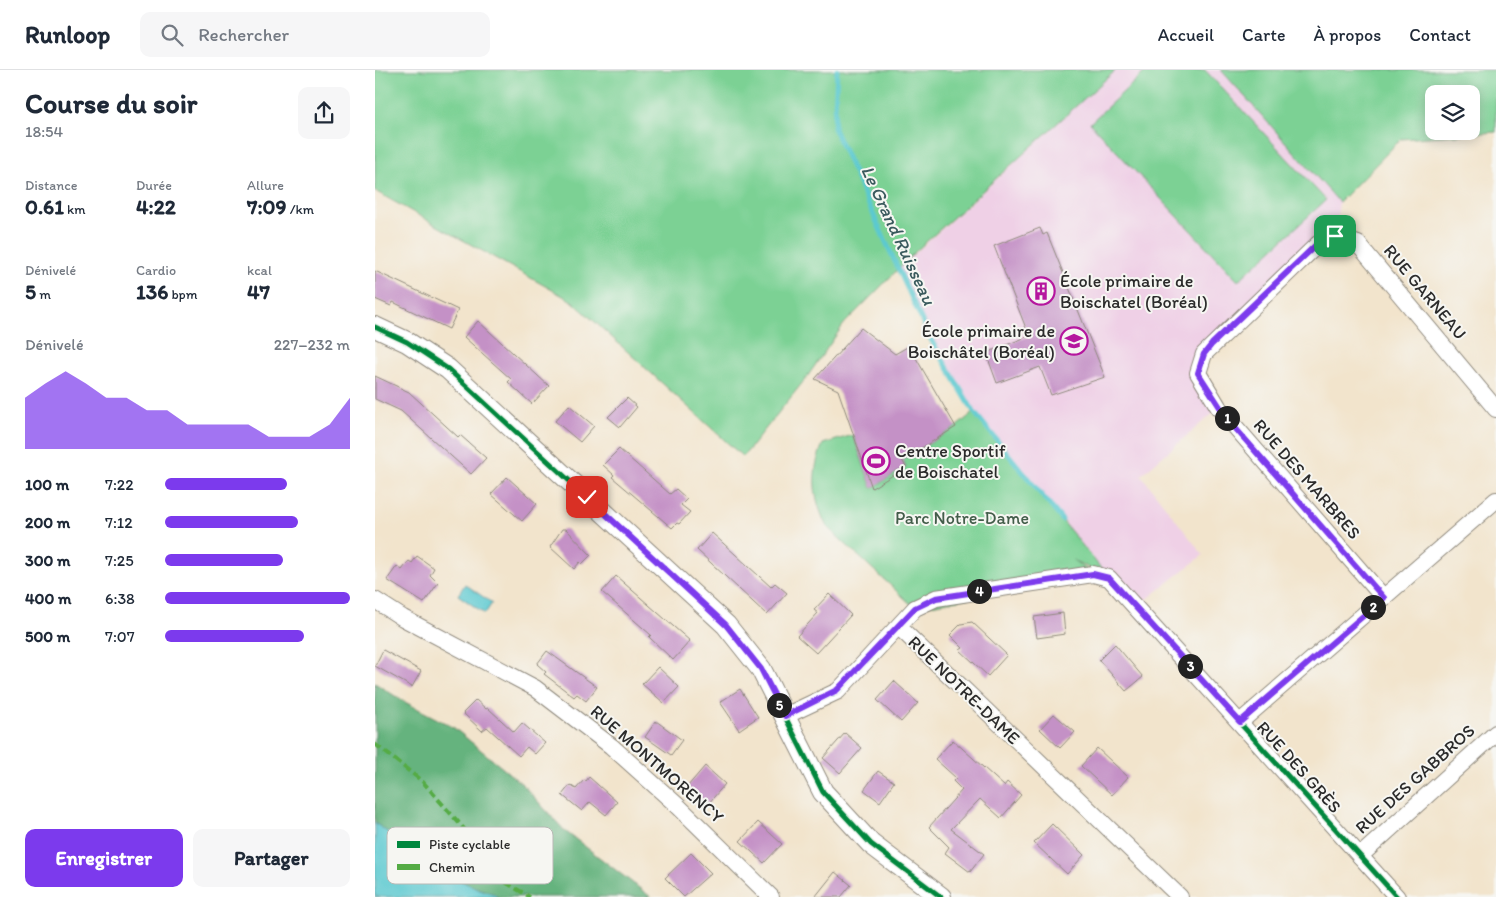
<!DOCTYPE html>
<html lang="fr">
<meta charset="utf-8">
<style>
body{margin:0;font-family:Itim,sans-serif;background:#f6f6f7;color:#1f2937;height:100vh;display:flex;flex-direction:column;font-size:19px;white-space:nowrap}
*{box-sizing:border-box;margin:0}
p{font-size:16px;color:#747a83}
.icon{flex:none;width:28px;height:28px;fill:none;stroke:currentColor;stroke-width:2;stroke-linecap:round;stroke-linejoin:round}
.map{position:relative;flex:1;overflow:hidden}
.sheet{display:flex;flex-direction:column;background:#fff;width:375px}
.sheet>*{flex:none}
.fabs{position:absolute;left:1050px;top:15px;display:grid;gap:10px}
.fabs a{display:grid;place-items:center;width:55px;height:55px;border-radius:10px;background:#fff;box-shadow:0 2px 12px #0003;font-size:25px}
.pin{position:absolute;display:grid;place-items:center;width:42px;height:42px;color:#fff;margin:-21px;border-radius:10px;box-shadow:0 2px 8px #0006}
.km{position:absolute;width:25px;height:25px;margin:-12px;border-radius:50%;background:#222;color:#fff;font-size:14px;line-height:25px;text-align:center}
.round{display:grid;place-items:center;flex:none;width:52px;height:52px;border-radius:10px;background:#f6f6f7}
.head{display:flex;align-items:center;justify-content:space-between;height:85px;padding:0 25px}
h1{font-size:28px;font-weight:700;line-height:38px}
.stats{display:grid;grid-template-columns:repeat(3,1fr);gap:8px;height:85px;padding:5px 25px}
.stats div{display:grid;align-content:center}
.stats b{font-size:21px;font-weight:700}
.stats small{font-size:14px;font-weight:400}
.stats p{font-size:14px}
.chart{height:140px;padding:10px 25px}
.chart p{display:flex;justify-content:space-between}
.chart svg{width:100%;height:90px;margin-top:5px;fill:#7c3aed;opacity:.7}
.cta{display:flex;gap:10px;margin-top:auto;padding:10px 25px}
.cta a{flex:1;height:58px;border-radius:10px;background:#7c3aed;color:#fff;font-size:20px;font-weight:700;line-height:58px;text-align:center}
.cta a+a{background:#f6f6f7;color:#1f2937}
ul{padding:0 25px;list-style:none;font-size:16px}
li{display:grid;grid-template-columns:80px 60px 1fr;align-items:center;height:38px}
li i{height:12px;border-radius:6px;background:#7c3aed}
header{display:flex;align-items:center;gap:30px;box-sizing:border-box;height:70px;padding:0 25px;background:#fff;border-bottom:1px solid #e0e1e3}
header strong{font-size:24px}
nav{display:flex;gap:28px;margin-inline-start:auto;font-size:18px}
.search{width:350px;height:45px;background:#f6f6f7;display:flex;align-items:center;gap:12px;box-sizing:border-box;padding:0 18px;border-radius:10px;color:#747a83;font-size:19px}
main{display:flex;flex:1;min-height:0}
.map>svg:first-child{display:block}
</style>
<header>
<strong>Runloop</strong>
<div class="search"><svg class="icon" aria-label="search" viewBox="0 0 24 24"><circle cx="10" cy="10" r="6"/><path d="M15 15l6 6"/></svg>Rechercher</div>
<nav><a>Accueil</a><a>Carte</a><a>À propos</a><a>Contact</a></nav>
</header>
<main>
<section class="sheet">
<div class="head"><div><h1>Course du soir</h1><p>18:54</p></div><a class="round"><svg class="icon" aria-label="share" viewBox="0 0 24 24"><path d="M12 15V3M7 8l5-5 5 5M5 13v7h14v-7"/></svg></a></div>
<div class="stats">
<div><p>Distance</p><b>0.61<small> km</small></b></div>
<div><p>Durée</p><b>4:22</b></div>
<div><p>Allure</p><b>7:09<small> /km</small></b></div>
</div>
<div class="stats">
<div><p>Dénivelé</p><b>5<small> m</small></b></div>
<div><p>Cardio</p><b>136<small> bpm</small></b></div>
<div><p>kcal</p><b>47</b></div>
</div>
<div class="chart"><p><span>Dénivelé</span>227–232 m</p>
<svg viewBox="0 0 160 44" preserveAspectRatio="none"><path d="M0 44V19L10 12L20 6L30 12L40 19L50 19L60 25L70 25L80 32L90 32L100 32L110 32L120 38L130 38L140 38L150 32L160 19V44z"/></svg>
</div>
<ul>
<li><b>100 m</b>7:22<i style="width:66%"></i></li>
<li><b>200 m</b>7:12<i style="width:72%"></i></li>
<li><b>300 m</b>7:25<i style="width:64%"></i></li>
<li><b>400 m</b>6:38<i style="width:100%"></i></li>
<li><b>500 m</b>7:07<i style="width:75%"></i></li>
</ul>
<div class="cta"><a>Enregistrer</a><a>Partager</a></div>
</section>
<div class="map">
<svg width="1121" height="827" viewBox="0 0 1121 827">
<rect width="100%" height="100%" fill="#f6f6f2"/>
<filter id="ink" filterUnits="userSpaceOnUse"><feTurbulence type="fractalNoise" baseFrequency=".02" numOctaves="2"/><feDisplacementMap in="SourceGraphic" scale="10" xChannelSelector="R" yChannelSelector="G"/><feConvolveMatrix kernelMatrix="1 2 1 2 8 2 1 2 1" color-interpolation-filters="sRGB"/></filter>
<filter id="wash" filterUnits="userSpaceOnUse"><feTurbulence type="fractalNoise" baseFrequency=".0096" numOctaves="4" result="noise"/><feDisplacementMap in="SourceGraphic" scale="20" xChannelSelector="R" yChannelSelector="G"/><feGaussianBlur stdDeviation="1.12" result="paint"/><feColorMatrix in="noise" values="0 0 0 0 0 0 0 0 0 0 0 0 0 0 0 0 0 1.4 0 .05"/><feComposite in="paint" operator="in"/></filter>
<g filter="url(#wash)">
<rect width="100%" height="100%" fill="#f2e4cc"/>
<polygon fill="#efd0e6" points="741,0 846,0 964,132 960,166 837,274 823,303 844,338 766,405 828,485 761,538 734,508 599,342 555,268 524,198"/>
<g fill="#7cd194" stroke="#547e60" fill-rule="evenodd">
<polygon points="0,0 741,0 540,182 469,254 432,307 368,387 197,231 0,121"/>
<polygon points="772,0 830,0 951,130 863,211 715,53"/>
<path d="M846,0H1121V62L1026,69L964,132ZM1059,24H1096V61H1059Z"/>
<path d="M599,342L734,508L698,490L718,504L540,538L452,457C438,428 435,404 448,374L478,365L497,418L531,397L527,390L581,357Z"/>
</g>
<path fill="#65b37e" stroke="#486f54" d="M0,613L28,631L78,657L147,714L190,761L276,827H122L120,824C73,811 38,781 0,753Z"/>
<g fill="#5cc9d0" stroke="#447a7e">
<polygon points="90,514 117,533 110,544 83,525"/>
<path d="M0,753C39,781 74,811 120,824L122,827H0Z"/>
</g>
<g fill="none" stroke-linecap="round" stroke-linejoin="round">
<polyline stroke="#5cc9d0" stroke-width="5" points="462,0 459,59 555,268 599,342 687,450"/>
</g>
<g id="blocks">
<g fill="#c491c6">
<polygon points="665,158 668,165 672,163 730,307 676,325 665,297 622,313 611,283 654,266 619,176"/>
<polygon points="0,201 83,240 74,259 18,232 16,236 0,229"/>
<polygon points="103,251 174,316 157,334 133,312 136,309 89,267"/>
<polygon points="486,258 520,284 534,276 581,357 527,390 531,397 497,418 463,320 440,309"/>
<polygon points="0,306 34,322 83,367 85,365 111,388 96,404 26,341 0,329"/>
<polygon points="252,328 262,337 245,357 233,347"/>
<polygon points="194,335 219,356 205,372 180,351"/>
<polygon points="244,379 295,424 301,419 312,429 306,435 315,442 304,454 302,453 297,458 237,407 239,405 228,395"/>
<polygon points="132,407 162,434 147,451 116,424"/>
<polygon points="187,459 191,459 216,485 207,494 205,492 199,499 175,477"/>
<polygon points="337,463 396,517 400,513 412,523 392,545 322,480"/>
<polygon points="42,486 59,498 55,505 63,513 49,533 12,510 22,496 27,500 34,491 37,493"/>
<polygon points="241,506 315,571 298,590 274,567 276,565 227,522"/>
<polygon points="454,524 476,545 441,583 422,566 443,543 439,540"/>
<polygon points="688,543 690,564 662,568 659,547"/>
<polygon points="597,552 632,585 613,606 585,580 588,578 575,565 586,554"/>
<polygon points="740,574 768,607 751,621 724,590"/>
<polygon points="8,580 46,601 37,617 0,596"/>
<polygon points="172,581 222,617 211,631 202,624 199,627 169,604 171,602 162,594"/>
<polygon points="283,597 304,617 289,633 267,614"/>
<polygon points="519,611 543,633 526,652 502,630"/>
<polygon points="365,619 383,647 364,660 345,632"/>
<polygon points="101,630 111,639 113,638 139,662 147,653 170,673 160,684 152,677 144,686 112,657 107,661 88,643"/>
<polygon points="679,644 700,662 685,678 665,659"/>
<polygon points="281,651 307,670 296,685 270,667"/>
<polygon points="470,663 487,678 465,703 448,688"/>
<polygon points="578,670 629,716 632,712 646,725 626,748 605,729 576,759 609,784 595,802 570,783 574,777 554,757 587,720 578,711 581,708 560,689"/>
<polygon points="722,678 753,707 737,725 706,696"/>
<polygon points="330,696 350,714 333,734 312,717"/>
<polygon points="503,701 519,712 505,732 489,720"/>
<polygon points="214,707 242,732 231,745 215,732 207,741 187,725 195,715 201,719 209,710 211,711"/>
<polygon points="383,752 407,774 389,793 365,771"/>
<polygon points="677,754 709,785 692,804 659,773"/>
<polygon points="316,783 336,803 309,827 290,808"/>
<polygon points="460,802 476,815 466,827 440,827"/>
</g>
</g>
</g>
<g filter="url(#ink)">
<use href="#blocks" fill-opacity="0" stroke="#8e887c" stroke-width="1"/>
<g fill="none" stroke-linecap="round" stroke-linejoin="round">
<g stroke="#8e887c" stroke-width="18">
<g id="minor">
<polyline points="1009,528 844,338 823,303 829,284 943,174 960,166 983,174 1121,339"/>
<polyline points="0,530 28,548 160,618 236,676 303,736 396,827"/>
<polyline points="524,557 805,827"/>
<polyline points="410,646 463,621 540,538 561,528 718,504 734,508 1022,827"/>
<polyline points="865,652 1121,430"/>
<polyline points="985,786 1121,663"/>
</g>
</g>
<g stroke="#8e887c" stroke-width="22">
<polyline id="tertiary" points="0,257 32,272 73,299 351,555 386,599 448,722 496,774 566,827"/>
</g>
<use href="#minor" stroke="#fff" stroke-width="16"/>
<use href="#tertiary" stroke="#fff" stroke-width="20"/>
<polyline stroke="#54ab44" stroke-width="4" stroke-dasharray="8 4" stroke-linecap="butt" points="0,674 48,712 112,785 125,809 155,827"/>
<g stroke="#f6f6f2" stroke-width="8">
<g id="cycleway">
<polyline points="0,257 32,272 73,299 351,555 386,599 448,722 496,774 566,827"/>
<polyline points="410,646 463,621 540,538 561,528 718,504 734,508 1022,827"/>
</g>
</g>
<use href="#cycleway" stroke="#00873e" stroke-width="5"/>
</g>
</g>
<g fill="none" stroke-linecap="round" stroke-linejoin="round" filter="url(#ink)">
<g stroke="#fff" stroke-width="10">
<polyline id="route" points="212,427 351,555 386,599 410,646 462,620 540,538 561,528 718,504 734,508 865,652 1009,528 854,351 823,303 829,284 837,274 942,174 960,166"/>
</g>
<use href="#route" stroke="#7c3aed" stroke-width="6"/>
</g>
<defs>
<g id="building-ring" transform="scale(1.4375)"><circle r="9.5" fill="#f6f6f2" stroke="#b5179e" stroke-width="1.5"/><path d="M-4-6H4V6H1V3H-1V6H-4ZM-2.5-4.3h1.7v1.8h-1.7ZM.8-4.3h1.7v1.8H.8ZM-2.5-1h1.7V.8h-1.7ZM.8-1h1.7V.8H.8Z" fill="#b5179e"/></g>
<g id="school-ring" transform="scale(1.4375)"><circle r="9.5" fill="#f6f6f2" stroke="#b5179e" stroke-width="1.5"/><path d="M0-5L7-2L0 1L-7-2ZM-4 1L0 2.5L4 1V4Q0 6-4 4Z" fill="#b5179e"/></g>
<g id="stadium-ring" transform="scale(1.4375)"><circle r="9.5" fill="#f6f6f2" stroke="#b5179e" stroke-width="1.5"/><path d="M0-5a6.5 5 0 1 0 0 10a6.5 5 0 1 0 0-10ZM-3.5-1.8h7v3.6h-7Z" fill="#b5179e"/></g>
</defs>
<g fill-rule="evenodd">
<use href="#building-ring" x="666" y="221"/>
<use href="#school-ring" x="699" y="271"/>
<use href="#stadium-ring" x="501" y="391"/>
</g>
<g text-anchor="middle" stroke-width="4" stroke-linejoin="round" paint-order="stroke">
<g font-size="18" fill="#2b2b2b" stroke="#f6f6f2" text-anchor="start">
<text x="685" y="217">École primaire de<tspan x="685" dy="21">Boischatel (Boréal)</tspan></text>
<text x="680" y="267" text-anchor="end">École primaire de<tspan x="680" dy="21">Boischâtel (Boréal)</tspan></text>
<text x="520" y="387">Centre Sportif<tspan x="520" dy="21">de Boischatel</tspan></text>
</g>
<g font-size="18" fill="#2b2b2b" stroke="#f6f6f2">
<text transform="translate(1050 222) rotate(50)" y="6">RUE GARNEAU</text>
<text transform="translate(932 409) rotate(49)" y="6">RUE DES MARBRES</text>
<text transform="translate(589 620) rotate(44)" y="6">RUE NOTRE-DAME</text>
<text transform="translate(282 694) rotate(41)" y="6">RUE MONTMORENCY</text>
<text transform="translate(924 697) rotate(48)" y="6">RUE DES GRÈS</text>
<text transform="translate(1040 709) rotate(-42)" y="6">RUE DES GABBROS</text>
</g>
<g font-size="18" fill="#435d4a" stroke="#f6f6f2">
<text x="587" y="454">Parc Notre-Dame</text>
</g>
<g font-size="19" font-style="italic" fill="#3a5a5d" stroke="#f6f6f2">
<text transform="translate(524 165) rotate(65)" y="7">Le Grand Ruisseau</text>
</g>
</g>
<rect x="12" y="757" width="166" height="57" rx="8" fill="#f6f6f2" stroke="#b9b9b6" stroke-width="1"/>
<rect x="22" y="771" width="23" height="7" fill="#00873e"/>
<rect x="22" y="794" width="23" height="6" fill="#54ab44"/>
<g font-size="14" fill="#2b2b2b">
<text x="54" y="779">Piste cyclable</text>
<text x="54" y="802">Chemin</text>
</g>
</svg>
<div class="fabs">
<a><svg class="icon" aria-label="layers" viewBox="0 0 24 24"><path d="M12 4l9 5-9 5-9-5zM3 14l9 5 9-5"/></svg></a>
</div>
<div class="pin" style="left:960px;top:166px;background:#1e9e55"><svg class="icon" aria-label="arrive" viewBox="0 0 24 24"><path d="M6 21V4h12l-3 4 3 4H6"/></svg></div>
<div class="pin" style="left:212px;top:427px;background:#d93025"><svg class="icon" aria-label="check" viewBox="0 0 24 24"><path d="M5 12l5 5 9-10"/></svg></div>
<b class="km" style="left:852px;top:348px">1</b>
<b class="km" style="left:998px;top:537px">2</b>
<b class="km" style="left:815px;top:596px">3</b>
<b class="km" style="left:604px;top:521px">4</b>
<b class="km" style="left:404px;top:635px">5</b>
</div>
</main>
